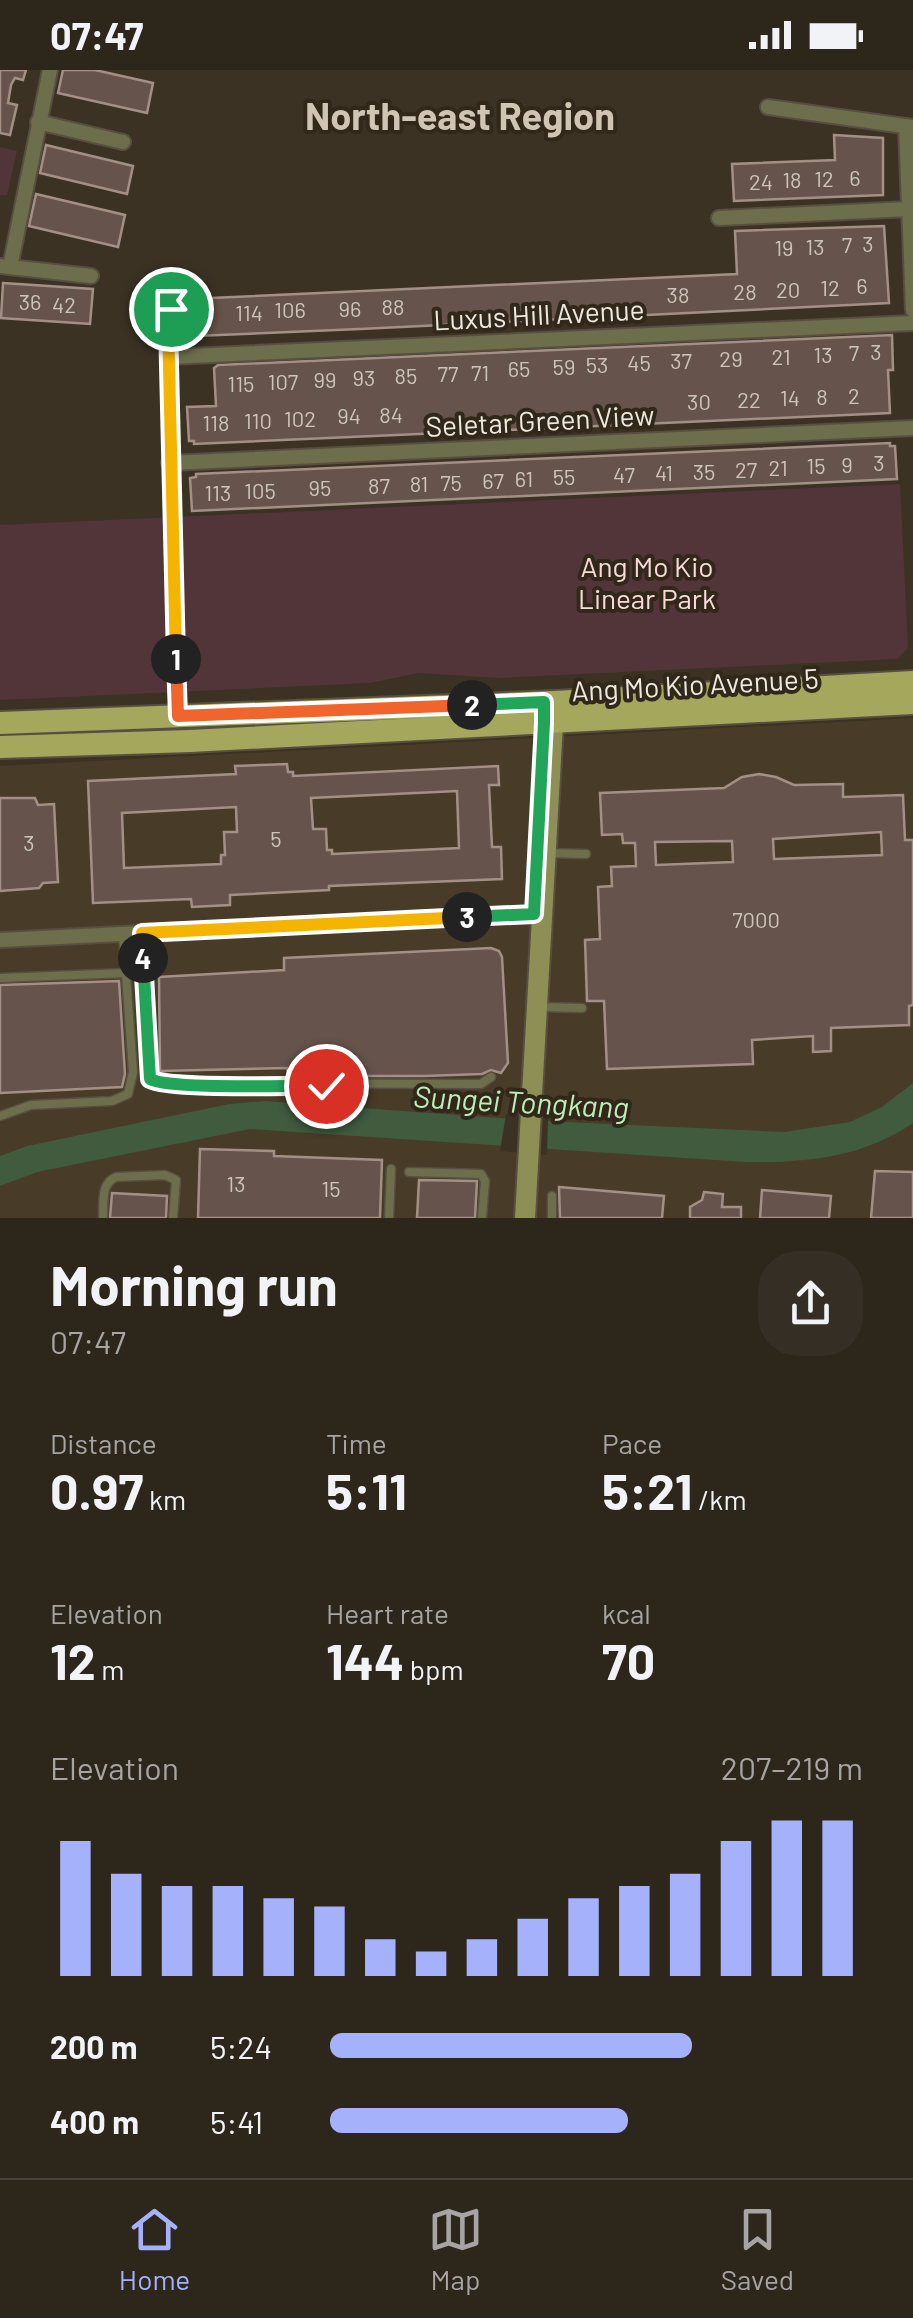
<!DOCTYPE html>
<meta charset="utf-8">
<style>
body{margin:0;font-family:Barlow,sans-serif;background:#342e24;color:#f1f3f6;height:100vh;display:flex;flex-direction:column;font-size:38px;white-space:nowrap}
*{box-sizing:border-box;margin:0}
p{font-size:32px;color:#a6a5a3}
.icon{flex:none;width:55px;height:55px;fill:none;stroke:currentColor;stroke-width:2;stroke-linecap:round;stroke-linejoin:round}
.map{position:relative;height:1148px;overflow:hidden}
.details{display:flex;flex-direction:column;background:#2c261b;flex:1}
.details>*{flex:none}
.pin{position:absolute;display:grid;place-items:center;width:85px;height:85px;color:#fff;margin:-42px;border:5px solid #fff;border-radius:50%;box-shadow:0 2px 10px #0007}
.km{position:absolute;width:50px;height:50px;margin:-25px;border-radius:50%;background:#222;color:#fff;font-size:28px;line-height:50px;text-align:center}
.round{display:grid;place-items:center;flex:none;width:105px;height:105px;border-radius:40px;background:#342e24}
.overview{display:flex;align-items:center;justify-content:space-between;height:170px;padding:0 50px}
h1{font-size:55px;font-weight:700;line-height:75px}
.stats{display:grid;grid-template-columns:repeat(3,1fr);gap:15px;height:170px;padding:10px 50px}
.stats div{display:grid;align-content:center}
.stats b{font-size:50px;font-weight:700}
.stats small{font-size:28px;font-weight:400}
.stats p{font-size:28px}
.chart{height:280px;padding:20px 50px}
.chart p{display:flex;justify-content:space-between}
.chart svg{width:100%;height:180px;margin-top:10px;stroke:#a6b1fc;stroke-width:6}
ul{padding:0 50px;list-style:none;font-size:32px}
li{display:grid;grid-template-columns:160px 120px 1fr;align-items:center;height:75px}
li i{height:25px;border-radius:12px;background:#a6b1fc}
.status{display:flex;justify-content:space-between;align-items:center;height:70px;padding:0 50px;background:#2c261b;direction:ltr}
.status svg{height:28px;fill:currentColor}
.dock{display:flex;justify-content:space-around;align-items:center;height:140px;border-top:2px solid #48433a;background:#2c261b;font-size:28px;color:#a6a5a3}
.dock a{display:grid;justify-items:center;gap:5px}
.dock .selected{color:#a6b1fc}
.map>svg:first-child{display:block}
</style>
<div class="status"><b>07:47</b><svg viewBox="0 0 49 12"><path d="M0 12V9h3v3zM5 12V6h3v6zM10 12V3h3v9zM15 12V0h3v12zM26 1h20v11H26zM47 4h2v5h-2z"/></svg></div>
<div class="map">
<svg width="913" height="1148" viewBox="0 0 913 1148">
<rect width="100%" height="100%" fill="#3b3224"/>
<polygon fill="#483b27" points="913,648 913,1148 0,1148 0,696"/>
<g fill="#523538">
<polygon points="0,77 17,81 7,125 0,125"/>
<polygon points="900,414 908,578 897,589 500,608 418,603 370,613 0,630 0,455"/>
</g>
<path fill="#415b3f" d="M913,1013V1053C862,1088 805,1093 745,1092L250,1059L37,1102L0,1116V1086L27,1076L229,1034L265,1031L543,1051L784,1062L850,1052L882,1037Z"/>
<polygon fill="#3b3224" points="506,1044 548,1047 547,1085 500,1081"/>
<g fill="#66544c" stroke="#a38f86" stroke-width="2.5" fill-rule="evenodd">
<polygon points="0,0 26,0 23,10 15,8 11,15 8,33 17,35 10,65 0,63"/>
<polygon points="63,0 95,0 153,13 147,43 58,23"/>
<polygon points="834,65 883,68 883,125 734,131 732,94 835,90"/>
<polygon points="46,75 133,96 127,124 40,103"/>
<polygon points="36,124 125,145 118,177 29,156"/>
<polygon points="884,156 889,233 360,259 196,266 195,262 191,262 189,229 737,204 735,161"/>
<polygon points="3,213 93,219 90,254 1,248"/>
<polygon points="892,265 893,300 888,300 890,343 194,374 194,371 189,371 187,337 216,336 214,298 218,295"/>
<polygon points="890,373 890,376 895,376 897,409 192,441 190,408 196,407 196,404"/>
<path d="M287,694L288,702H293V706L498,696L499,715H489L492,777H501L502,809L329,816V820L230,825V835L192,837L191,829L93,833L88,711L236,704L235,696ZM457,721L459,778L332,784V780H327L326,759H313L311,728ZM236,737L237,762H224L225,785H221V794L124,798L122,743Z"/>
<path d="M759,704L776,707L794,715L843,714V727L903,725L905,770H913V935L909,936V955L831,958V981L813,982V966L752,970L753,994L607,999L604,931H587L585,870L600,869L598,817L612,816L611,797L636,796L635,773H623L622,764L602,765L600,723L724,718L742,707ZM881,762L882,785L774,789L773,769ZM732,771L733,792L656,795L655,772Z"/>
<polygon points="0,728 35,728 38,735 54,734 58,812 43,813 39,818 0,821"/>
<polygon points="491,878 499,881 502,887 508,993 501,1003 491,1000 482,1004 424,1006 288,1006 287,998 160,1001 159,907 284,900 284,888"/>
<polygon points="119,911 125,1004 122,1017 0,1023 0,915"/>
<polygon points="200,1079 274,1081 274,1086 382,1090 380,1148 198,1148"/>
<polygon points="875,1101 913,1102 913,1148 871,1148"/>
<polygon points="419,1110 477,1111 475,1148 417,1148"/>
<polygon points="559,1117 664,1126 662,1148 560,1148"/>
<polygon points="762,1120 831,1126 829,1148 760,1148"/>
<polygon points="704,1122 723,1124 722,1137 741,1137 741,1148 690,1148 690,1137 702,1130"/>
<polygon points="112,1123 167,1126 166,1148 110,1148"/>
</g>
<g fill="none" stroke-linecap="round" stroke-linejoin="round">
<g stroke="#584f42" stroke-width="11">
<g id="lane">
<polyline points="168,287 171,239"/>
<polyline points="546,783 586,784"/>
<polyline points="142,863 148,999 150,1009 157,1013 481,1014 491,1007"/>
<polyline points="0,908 126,903"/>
<polyline points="541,937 582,938"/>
<polyline points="0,1046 31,1035 112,1031 128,1024 133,1002 123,864"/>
<polyline points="409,1102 481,1104 485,1111 482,1148"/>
<path d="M103,1148C104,1133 100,1114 116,1107L165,1105L176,1110L173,1148"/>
<polyline points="389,1148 391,1099"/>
<polyline points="552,1148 552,1126"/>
</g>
</g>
<g stroke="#584f42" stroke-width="18">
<g id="street">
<polyline points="768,37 912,57"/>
<polyline points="38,52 123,72"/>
<polyline points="906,56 913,240"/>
<polyline points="719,148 909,139"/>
<polyline points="0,196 91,206"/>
<polyline points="10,197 50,0"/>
<polyline points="169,393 913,358"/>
<polyline points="178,646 168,287 913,253"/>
<polyline points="0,870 545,843"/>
</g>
</g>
<g stroke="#584f42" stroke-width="24">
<polyline id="secondary" points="525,1148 554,636"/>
</g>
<g stroke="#584f42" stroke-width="26">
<g id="primary">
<polyline points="0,653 555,632 913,612"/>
<polyline points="0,677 190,671 913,633"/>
</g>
</g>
<use href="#lane" stroke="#6d6e4b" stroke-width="8"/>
<use href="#street" stroke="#6d6e4b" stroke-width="14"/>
<use href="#secondary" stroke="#8d8f55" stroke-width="20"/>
<use href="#primary" stroke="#a5a85c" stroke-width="22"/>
</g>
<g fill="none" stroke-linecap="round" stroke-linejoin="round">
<g stroke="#fff" stroke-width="20">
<polyline id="split-1" points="171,239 168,253 176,589"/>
</g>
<g stroke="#fff" stroke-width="20">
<polyline id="split-2" points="176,589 178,646 472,635"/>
</g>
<g stroke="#fff" stroke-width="20">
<polyline id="split-3" points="467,847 534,844 544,653 544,632 472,635"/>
</g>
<g stroke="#fff" stroke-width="20">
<polyline id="split-4" points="143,888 142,863 467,847"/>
</g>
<g stroke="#fff" stroke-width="20">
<path id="split-5" d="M143,888L150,1009C170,1020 295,1015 326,1016"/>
</g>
<use href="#split-1" stroke="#f5b400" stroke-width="12"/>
<use href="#split-2" stroke="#f0652b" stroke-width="12"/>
<use href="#split-3" stroke="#22a559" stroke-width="12"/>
<use href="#split-4" stroke="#f5b400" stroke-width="12"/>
<use href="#split-5" stroke="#22a559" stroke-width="12"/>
</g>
<g text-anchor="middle" stroke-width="8" stroke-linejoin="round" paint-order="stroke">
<g font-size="22" fill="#ccc4bb">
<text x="855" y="116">6</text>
<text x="824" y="117">12</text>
<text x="792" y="118">18</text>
<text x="761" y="120">24</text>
<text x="868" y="182">3</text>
<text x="847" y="183">7</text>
<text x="815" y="185">13</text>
<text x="784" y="186">19</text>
<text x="862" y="224">6</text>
<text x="830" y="226">12</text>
<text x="788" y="228">20</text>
<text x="745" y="230">28</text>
<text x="678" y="233">38</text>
<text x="30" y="240">36</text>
<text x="64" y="243">42</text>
<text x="393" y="245">88</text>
<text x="350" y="247">96</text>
<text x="290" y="248">106</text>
<text x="249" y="251">114</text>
<text x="876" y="290">3</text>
<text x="854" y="291">7</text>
<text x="823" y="293">13</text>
<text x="781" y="295">21</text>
<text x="731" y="297">29</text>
<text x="681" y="299">37</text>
<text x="639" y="301">45</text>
<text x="597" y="303">53</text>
<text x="564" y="305">59</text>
<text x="519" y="307">65</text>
<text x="480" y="311">71</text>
<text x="448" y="312">77</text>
<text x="406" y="314">85</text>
<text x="364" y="316">93</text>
<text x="325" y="318">99</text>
<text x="283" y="320">107</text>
<text x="241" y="322">115</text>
<text x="854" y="334">2</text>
<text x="822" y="335">8</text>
<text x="790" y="336">14</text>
<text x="749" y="338">22</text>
<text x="699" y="340">30</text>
<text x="391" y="353">84</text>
<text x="349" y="354">94</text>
<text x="300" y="357">102</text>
<text x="258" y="359">110</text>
<text x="216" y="361">118</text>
<text x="879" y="401">3</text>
<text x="847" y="403">9</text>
<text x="816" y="404">15</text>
<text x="778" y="406">21</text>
<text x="746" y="408">27</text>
<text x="704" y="410">35</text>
<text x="664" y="411">41</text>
<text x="624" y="413">47</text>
<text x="564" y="415">55</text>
<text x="524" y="417">61</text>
<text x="493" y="419">67</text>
<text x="451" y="421">75</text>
<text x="419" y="422">81</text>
<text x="379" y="424">87</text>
<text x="320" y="426">95</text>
<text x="260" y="429">105</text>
<text x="218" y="431">113</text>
<text x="276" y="777">5</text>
<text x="29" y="781">3</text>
<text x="756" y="858">7000</text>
<text x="236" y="1122">13</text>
<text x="331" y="1127">15</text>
</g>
<g font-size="28" fill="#eee9e0" stroke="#31281a">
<text transform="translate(539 245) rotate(-3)" y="10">Luxus Hill Avenue</text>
<text transform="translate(540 351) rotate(-3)" y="10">Seletar Green View</text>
<text transform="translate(695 615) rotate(-3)" y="10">Ang Mo Kio Avenue 5</text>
</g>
<g font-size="28" fill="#f9dadb" stroke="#31281a">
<text x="647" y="507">Ang Mo Kio<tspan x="647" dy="32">Linear Park</tspan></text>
</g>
<g font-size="30" font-style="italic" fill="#bdedb8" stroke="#31281a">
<text transform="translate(521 1033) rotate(3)" y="10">Sungei Tongkang</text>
</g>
<g font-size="38" font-weight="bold" fill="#d0c4b3" stroke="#31281a">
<text x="460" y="60">North-east Region</text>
</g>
</g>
</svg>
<div class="pin" style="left:171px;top:239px;background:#1e9e55"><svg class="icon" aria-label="arrive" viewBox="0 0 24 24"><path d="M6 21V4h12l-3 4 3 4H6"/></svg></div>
<div class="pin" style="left:326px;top:1016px;background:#d93025"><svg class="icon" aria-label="check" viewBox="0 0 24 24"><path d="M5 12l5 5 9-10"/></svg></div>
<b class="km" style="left:176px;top:589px">1</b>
<b class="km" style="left:472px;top:635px">2</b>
<b class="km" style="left:467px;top:847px">3</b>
<b class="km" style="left:143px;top:888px">4</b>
</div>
<section class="details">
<div class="overview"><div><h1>Morning run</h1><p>07:47</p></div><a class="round"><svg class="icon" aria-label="share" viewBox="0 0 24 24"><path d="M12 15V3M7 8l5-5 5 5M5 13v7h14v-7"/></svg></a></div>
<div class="stats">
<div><p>Distance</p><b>0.97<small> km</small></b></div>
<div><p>Time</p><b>5:11</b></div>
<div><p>Pace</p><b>5:21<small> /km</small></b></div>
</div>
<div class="stats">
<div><p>Elevation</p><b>12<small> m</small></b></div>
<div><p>Heart rate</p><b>144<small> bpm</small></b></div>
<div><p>kcal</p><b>70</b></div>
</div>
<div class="chart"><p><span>Elevation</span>207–219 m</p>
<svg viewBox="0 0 160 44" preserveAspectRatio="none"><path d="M5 44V11M15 44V19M25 44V22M35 44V22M45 44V25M55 44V27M65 44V35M75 44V38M85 44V35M95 44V30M105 44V25M115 44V22M125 44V19M135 44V11M145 44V6M155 44V6"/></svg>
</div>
<ul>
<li><b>200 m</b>5:24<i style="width:68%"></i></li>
<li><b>400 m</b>5:41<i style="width:56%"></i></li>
</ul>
</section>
<nav class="dock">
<a class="selected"><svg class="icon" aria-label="home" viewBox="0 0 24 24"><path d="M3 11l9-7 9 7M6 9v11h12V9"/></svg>Home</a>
<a><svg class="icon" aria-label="map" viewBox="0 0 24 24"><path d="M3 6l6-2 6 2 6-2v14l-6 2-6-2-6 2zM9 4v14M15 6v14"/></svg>Map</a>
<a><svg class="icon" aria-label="saved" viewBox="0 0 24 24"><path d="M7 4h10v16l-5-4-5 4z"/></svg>Saved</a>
</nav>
